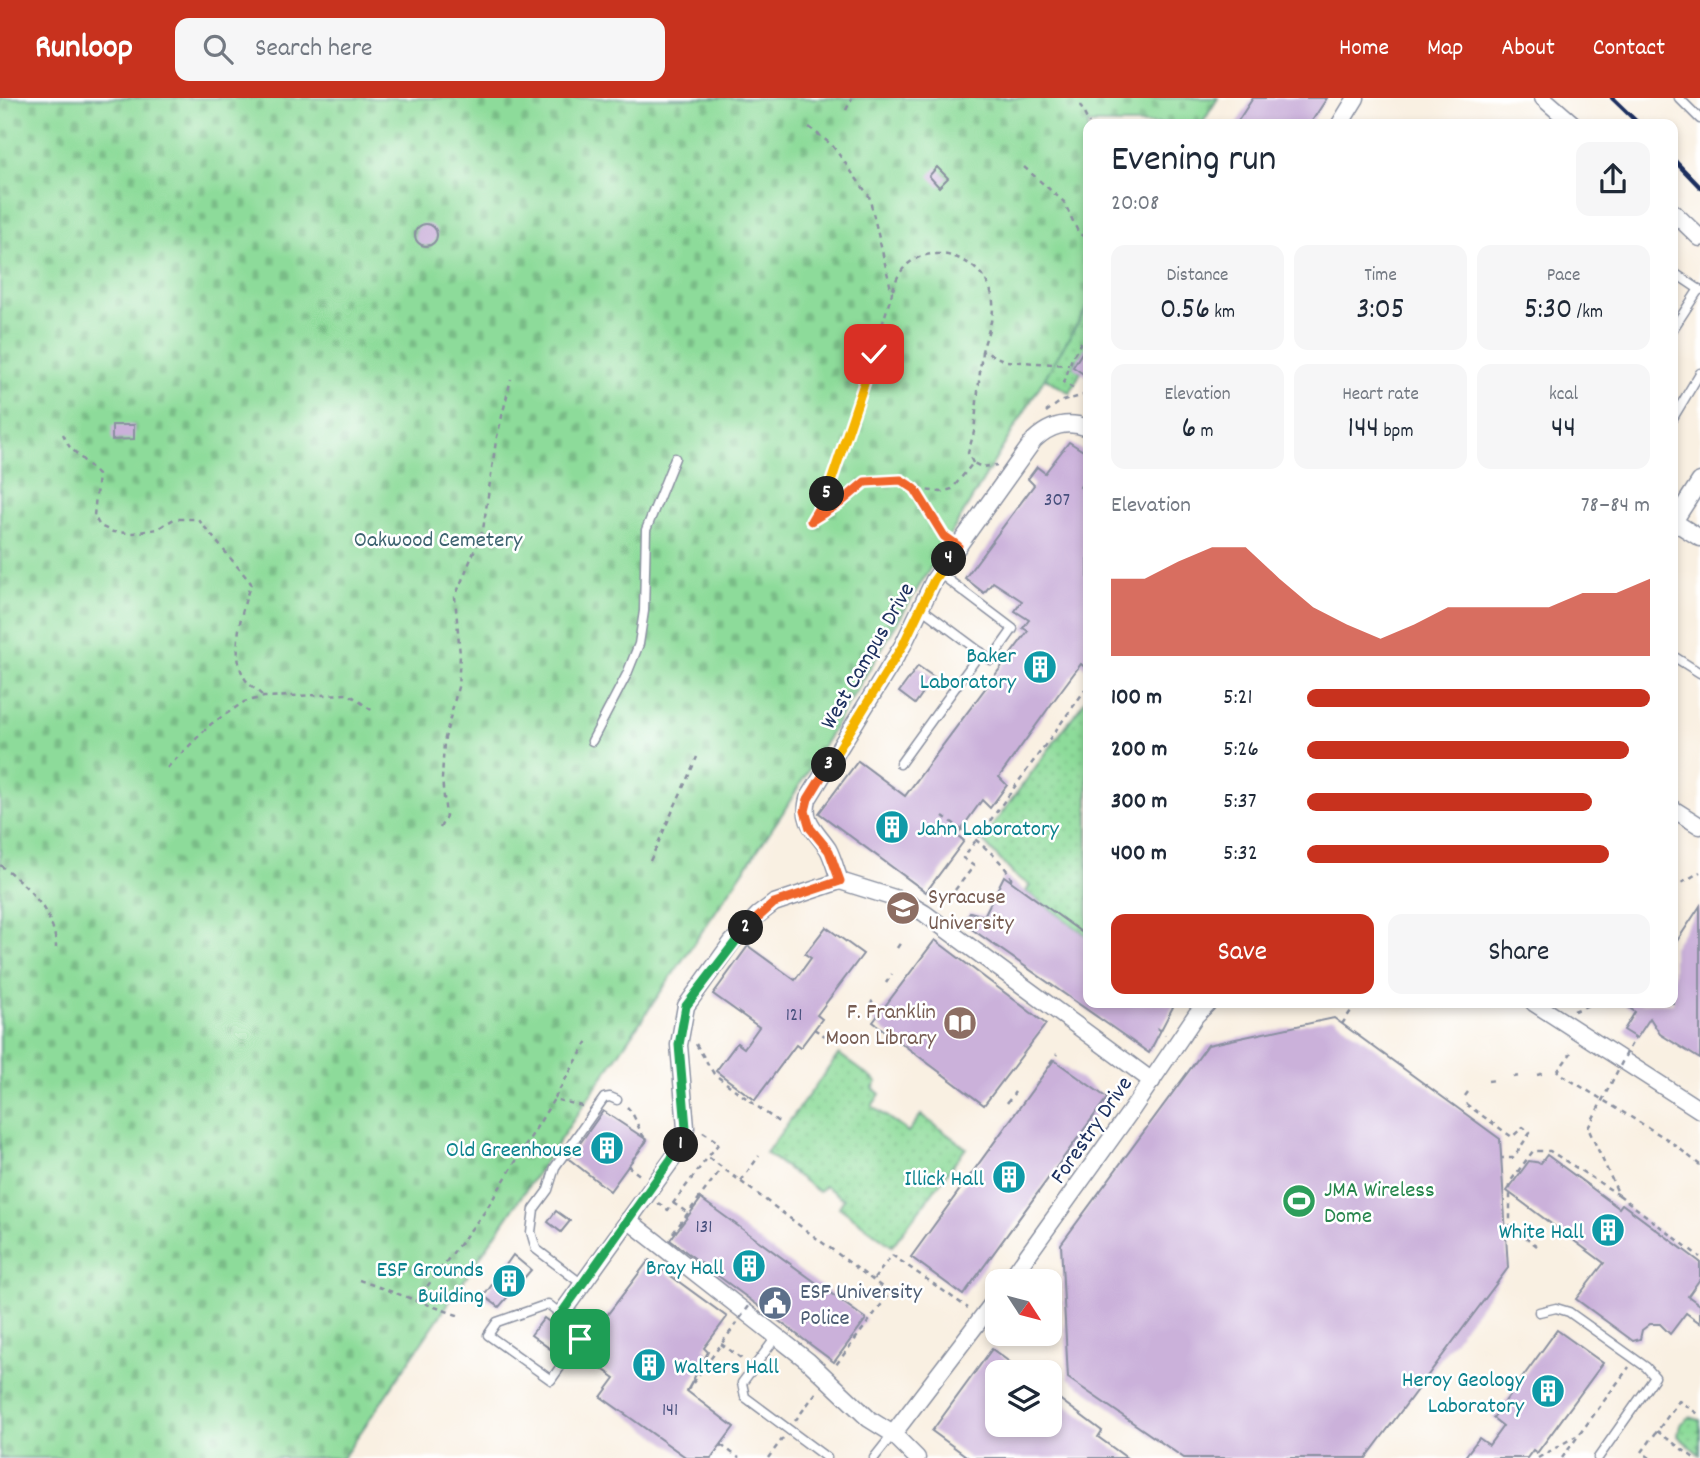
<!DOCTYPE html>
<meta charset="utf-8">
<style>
body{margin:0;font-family:Dekko,sans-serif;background:#f6f6f7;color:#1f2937;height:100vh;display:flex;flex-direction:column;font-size:26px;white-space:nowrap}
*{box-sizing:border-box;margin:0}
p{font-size:23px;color:#747a83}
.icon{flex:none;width:38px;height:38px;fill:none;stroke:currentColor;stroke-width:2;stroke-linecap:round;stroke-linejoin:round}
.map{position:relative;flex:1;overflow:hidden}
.drawer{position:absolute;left:1083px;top:21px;width:595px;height:889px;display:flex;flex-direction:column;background:#fff;border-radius:14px;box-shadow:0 4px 10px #0003}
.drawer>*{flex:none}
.needle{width:46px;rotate:126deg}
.fabs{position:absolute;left:985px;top:1171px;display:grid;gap:14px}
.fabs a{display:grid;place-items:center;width:77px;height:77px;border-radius:14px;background:#fff;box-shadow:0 4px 10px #0003;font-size:35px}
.pin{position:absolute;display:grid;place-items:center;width:60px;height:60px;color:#fff;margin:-30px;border-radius:14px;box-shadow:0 4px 10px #0006}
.km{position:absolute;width:35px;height:35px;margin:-18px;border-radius:50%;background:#222;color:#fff;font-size:19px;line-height:35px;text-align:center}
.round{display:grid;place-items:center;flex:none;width:74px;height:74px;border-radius:14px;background:#f6f6f7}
.summary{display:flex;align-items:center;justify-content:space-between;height:119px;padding:0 28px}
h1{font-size:38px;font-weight:600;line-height:52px}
.stats{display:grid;grid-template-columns:repeat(3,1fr);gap:10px;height:119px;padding:7px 28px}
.stats div{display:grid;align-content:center;border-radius:14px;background:#f6f6f7;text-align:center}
.stats b{font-size:30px;font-weight:600}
.stats small{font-size:19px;font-weight:400}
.stats p{font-size:19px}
.chart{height:196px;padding:14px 28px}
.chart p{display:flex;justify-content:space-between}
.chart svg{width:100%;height:126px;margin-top:7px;fill:#c8321e;opacity:.7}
.cta{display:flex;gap:14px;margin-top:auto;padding:14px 28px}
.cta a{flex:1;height:80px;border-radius:14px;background:#c8321e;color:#fff;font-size:28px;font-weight:600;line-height:80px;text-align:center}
.cta a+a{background:#f6f6f7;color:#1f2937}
ul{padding:0 28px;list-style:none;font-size:23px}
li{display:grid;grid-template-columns:112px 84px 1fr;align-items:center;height:52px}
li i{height:18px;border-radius:9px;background:#c8321e}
header{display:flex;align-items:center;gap:42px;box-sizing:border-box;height:98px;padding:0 35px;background:#c8321e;color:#fff}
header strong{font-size:33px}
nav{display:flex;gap:38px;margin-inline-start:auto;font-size:24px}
.search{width:490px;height:63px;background:#f6f6f7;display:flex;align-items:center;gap:18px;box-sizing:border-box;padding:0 24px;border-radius:14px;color:#747a83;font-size:26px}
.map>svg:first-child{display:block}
</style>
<header>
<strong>Runloop</strong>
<div class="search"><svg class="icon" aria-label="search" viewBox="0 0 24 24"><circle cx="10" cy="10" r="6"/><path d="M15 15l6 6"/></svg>Search here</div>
<nav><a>Home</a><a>Map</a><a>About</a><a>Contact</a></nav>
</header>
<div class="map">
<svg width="1700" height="1360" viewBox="0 0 1700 1360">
<defs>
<pattern id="grass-dots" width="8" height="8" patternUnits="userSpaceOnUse" patternTransform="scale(1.75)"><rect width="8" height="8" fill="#8ddb9a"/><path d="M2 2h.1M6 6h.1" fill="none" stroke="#79bc87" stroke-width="1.8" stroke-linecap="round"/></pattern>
<pattern id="cemetery-stones" width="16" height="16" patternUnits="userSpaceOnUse" patternTransform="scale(1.75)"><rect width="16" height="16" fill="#8ddb9a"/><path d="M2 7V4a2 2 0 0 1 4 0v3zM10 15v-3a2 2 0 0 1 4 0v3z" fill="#79bc87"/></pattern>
</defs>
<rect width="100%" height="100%" fill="#fff"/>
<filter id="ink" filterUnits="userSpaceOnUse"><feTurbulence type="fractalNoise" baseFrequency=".0143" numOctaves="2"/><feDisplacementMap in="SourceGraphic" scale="14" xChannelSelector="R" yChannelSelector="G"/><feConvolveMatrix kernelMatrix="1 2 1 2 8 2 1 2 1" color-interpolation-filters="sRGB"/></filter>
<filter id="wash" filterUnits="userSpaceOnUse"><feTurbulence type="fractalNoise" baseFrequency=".00686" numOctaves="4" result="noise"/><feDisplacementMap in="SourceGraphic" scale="28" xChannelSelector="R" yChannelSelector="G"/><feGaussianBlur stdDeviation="1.57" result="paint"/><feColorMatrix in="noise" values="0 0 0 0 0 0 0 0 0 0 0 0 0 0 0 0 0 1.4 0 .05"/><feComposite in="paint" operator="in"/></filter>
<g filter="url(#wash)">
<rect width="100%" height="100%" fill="#f9f0e2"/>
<g fill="url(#grass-dots)" stroke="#54857c" stroke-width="2">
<polygon points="1088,178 1088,251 1086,250 1073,268 1081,274 1070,295 1040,277"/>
<polygon points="1088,598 1088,837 1087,838 1026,794 1030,787 1015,778 982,742"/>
<polygon points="839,956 877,984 873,990 880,996 872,1008 908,1034 921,1017 966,1050 892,1148 839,1109 844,1101 825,1088 819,1094 766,1055"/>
<polygon points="1689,1319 1700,1322 1700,1357 1678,1338 1680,1326"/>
</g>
<polygon fill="url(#cemetery-stones)" stroke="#54857c" stroke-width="2" points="0,0 1218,0 1202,26 1088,26 1088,208 782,716 343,1360 0,1360"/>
<g id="blocks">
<g fill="#cbb1da">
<polygon points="1253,0 1327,0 1310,26 1236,26"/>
<polygon points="937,69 948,80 939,89 929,78"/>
<circle cx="426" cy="137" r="11"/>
<polygon points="1088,245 1088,279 1073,269"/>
<polygon points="112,327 134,327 134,341 112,342"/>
<polygon points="1069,344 1088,356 1088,376 1080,389 1088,395 1088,572 1081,566 1060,594 999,679 1007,687 990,710 982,702 957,737 964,743 926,794 819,715 858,663 905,698 1028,533 1023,530 1029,522 1015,513 1022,503 993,484 984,495 965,480 1034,387 1028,381 1037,369 1045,375"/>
<polygon points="918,568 934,579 915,606 899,594"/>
<polygon points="1004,778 1088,839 1088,905 1175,905 1149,955 963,825 970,814 984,818"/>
<polygon points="1700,808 1700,961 1660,936 1650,920 1637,940 1624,932 1635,914 1623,905 1673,905 1673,849"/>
<polygon points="826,829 863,856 817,917 822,921 800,950 796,947 755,1002 716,973 737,945 744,950 759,929 713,896 748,848 795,882 811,860 805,856"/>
<polygon points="935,842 1046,926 984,1007 873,924"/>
<polygon points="1334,920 1500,1041 1508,1170 1366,1360 1184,1360 1068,1280 1061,1146 1208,947"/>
<polygon points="1054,962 1107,1000 963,1197 911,1159"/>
<polygon points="603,1013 647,1042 610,1093 569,1061"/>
<polygon points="1547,1057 1619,1110 1622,1106 1700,1164 1700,1181 1688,1198 1700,1207 1700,1225 1686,1215 1670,1236 1660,1226 1650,1226 1642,1232 1640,1241 1633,1243 1576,1201 1604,1165 1507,1093 1529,1063 1541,1065"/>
<polygon points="701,1101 866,1221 834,1264 670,1142"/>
<polygon points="556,1113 570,1123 561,1134 548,1124"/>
<polygon points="513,1157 531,1172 499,1209 484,1198"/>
<polygon points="649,1162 727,1219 704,1250 708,1254 687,1293 734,1329 711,1360 687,1360 601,1299 615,1280 579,1254"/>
<polygon points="544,1220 572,1241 560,1258 531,1237"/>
<polygon points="1557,1232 1603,1265 1537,1355 1533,1352 1527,1360 1464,1360 1479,1340 1489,1347 1503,1328 1493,1320"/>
<polygon points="992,1251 1023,1274 998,1274 998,1326 1050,1326 1050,1294 1102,1333 1098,1339 1127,1360 969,1360 932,1333"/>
</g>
</g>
</g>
<g filter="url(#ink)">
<use href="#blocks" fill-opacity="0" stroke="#8a90a0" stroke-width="2"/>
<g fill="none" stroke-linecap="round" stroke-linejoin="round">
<g stroke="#8a90a0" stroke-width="11">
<g id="lane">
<polyline points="1679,0 1700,21"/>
<polyline points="1673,174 1700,192"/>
<polyline points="1673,231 1699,191"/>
<polyline points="1673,320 1700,275"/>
<polyline points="921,510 991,562 1013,531 939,475"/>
<polyline points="1673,558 1700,575"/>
<polyline points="592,643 627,576 639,546 644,513 646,432 675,360"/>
<polyline points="900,666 981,554"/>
<polyline points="582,1186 536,1151 531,1134 534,1111 548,1092 555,1069 604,1000 610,999 617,1002"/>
<polygon points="548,1206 562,1217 580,1241 551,1282 488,1237 497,1224"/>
<polyline points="1539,1214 1556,1210 1569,1214 1646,1269 1655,1279 1598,1360"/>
<polyline points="777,1238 742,1285 745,1299 827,1360"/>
<polyline points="874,1360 893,1336"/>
</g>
</g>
<g stroke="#8a90a0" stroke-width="19">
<g id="street">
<polyline points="1543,0 1573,26"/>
<polyline points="1340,26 1356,0"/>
<polyline points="1673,114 1700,140"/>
<polyline points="1673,423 1700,440"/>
<polyline points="1673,425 1700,383"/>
<polyline points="1673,711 1700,728"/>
<path d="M840,783C836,773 833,760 828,751C816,733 802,725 808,701L903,547L934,482L1034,342C1050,327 1067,322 1088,330"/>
<polyline points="840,783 904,803 924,815 1152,983"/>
<polyline points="1534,905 1700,1012"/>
<polyline points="628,1122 808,1263 869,1321 893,1336 917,1360"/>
<polyline points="1009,1183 1133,1010 1196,917 1208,905"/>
<polyline points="561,1216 679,1052 686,1030 679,947 686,908 732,844 758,817 774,805 840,783"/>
<polyline points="893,1336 998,1198"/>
</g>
</g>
<g stroke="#8a90a0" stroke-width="2.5" stroke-dasharray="5 5" stroke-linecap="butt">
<polyline points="1080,7 1089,26"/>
<polyline points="846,12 852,0"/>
<polyline points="809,29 832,47 869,98 892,195 833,386 811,423"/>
<polyline points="1024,69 1064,104 1079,136 1088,139"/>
<path d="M893,192C908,129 997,157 993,211C992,225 986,240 982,253L1006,263L1069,267"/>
<polyline points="1073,290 1064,285 1072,260 1088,232"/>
<polyline points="1046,314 1060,304 1084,297"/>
<path d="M63,336L69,348L98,377L94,418L100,428L113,434L134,435L157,431L174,421H198L251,485C242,510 230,554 244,579C247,586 258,593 264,599"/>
<polyline points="973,365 968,355 974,334 982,253"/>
<polyline points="915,391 947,440"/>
<polyline points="813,422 840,405 865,384 901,382 915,391 941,394 952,391 973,365 982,369 997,367"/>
<polyline points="167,670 211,626 244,604 264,599 349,596 374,614"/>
<path d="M943,718C961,731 1008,762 1012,784"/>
<polyline points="440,730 446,718 442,681 444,644 458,589 460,557 455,499 483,432 496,343 511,281"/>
<polyline points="650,763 697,659"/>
<path d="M0,767C26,786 56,815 56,850"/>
<polyline points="1673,790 1700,774"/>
<polyline points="955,792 974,768 963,760 1088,588"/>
<polyline points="897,850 901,844"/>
<polyline points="886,885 892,876"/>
<polyline points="870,907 875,899"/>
<polyline points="1574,913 1594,905"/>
<polyline points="1342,926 1355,907"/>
<polyline points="1157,930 1165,937"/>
<polyline points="814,931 825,938"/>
<polyline points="696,946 714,976 781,1026"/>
<polyline points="1050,965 1057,956"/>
<polyline points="1557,974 1571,955"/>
<polyline points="1537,977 1545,975"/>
<polyline points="1562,977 1670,1043 1700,1067"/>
<polyline points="1513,979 1519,978"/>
<polyline points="1488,983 1496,982"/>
<polyline points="1465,998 1471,990"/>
<polyline points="1007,1005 1015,994"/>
<polyline points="1466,1006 1512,1039 1523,1029 1530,1035 1513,1060 1501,1060"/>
<polyline points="582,1008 554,1001 589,941"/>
<path d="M627,1009C638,1020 637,1033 647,1042L628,1068L642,1079"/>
<polyline points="703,1034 719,1045 708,1059"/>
<polyline points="741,1083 759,1058"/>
<polyline points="1619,1097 1700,1159"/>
<polyline points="658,1105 668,1112 708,1059 890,1195 836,1267"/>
<polyline points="673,1105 688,1115"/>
<polyline points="673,1135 721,1071"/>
<polyline points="1537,1148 1510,1127 1510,1084 1533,1053 1550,1053 1619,1097 1588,1030"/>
<polyline points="874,1181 892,1157 968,1210"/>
<polyline points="359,1182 460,1218"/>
<polyline points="415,1204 486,1112 554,1001"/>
<polyline points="721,1246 744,1262"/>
<polyline points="795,1323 818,1292"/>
<polyline points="1657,1333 1694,1360"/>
<polyline points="721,1347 739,1360"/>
<polyline points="768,1360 783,1340"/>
<polyline points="1538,1360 1576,1338"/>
<polyline points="1562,1360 1629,1269"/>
<polyline points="1650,1360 1642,1354 1679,1303 1700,1317"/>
</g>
<use href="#lane" stroke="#fff" stroke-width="8"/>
<use href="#street" stroke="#fff" stroke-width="16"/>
<g stroke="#1b2f5e" stroke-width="4.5">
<polyline points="1612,0 1639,26"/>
<polyline points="1673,61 1700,89"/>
</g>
<g stroke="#8a90a0" stroke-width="2.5" stroke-dasharray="5 5" stroke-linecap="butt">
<polyline points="1588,1030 1635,939"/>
<polyline points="687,1293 752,1204"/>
</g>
</g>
</g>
<g fill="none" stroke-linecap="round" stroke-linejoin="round" filter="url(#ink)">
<g stroke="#fff" stroke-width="14">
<polyline id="split-1" points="580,1241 561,1216 681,1047"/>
</g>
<g stroke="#fff" stroke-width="14">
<polyline id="split-2" points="681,1047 686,1030 679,947 686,908 746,830"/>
</g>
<g stroke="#fff" stroke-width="14">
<polyline id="split-3" points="746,830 774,805 840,783 829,753 810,730 805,713 808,701 829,667"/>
</g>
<g stroke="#fff" stroke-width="14">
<polyline id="split-4" points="829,667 903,547 934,482 949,461"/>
</g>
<g stroke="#fff" stroke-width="14">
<polyline id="split-5" points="827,396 811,423 840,405 865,384 901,382 915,391 944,438 958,448 949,461"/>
</g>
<g stroke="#fff" stroke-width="14">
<polyline id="split-6" points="827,396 874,256"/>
</g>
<use href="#split-1" stroke="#22a559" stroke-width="9"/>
<use href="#split-2" stroke="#22a559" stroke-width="9"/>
<use href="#split-3" stroke="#f0652b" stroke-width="9"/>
<use href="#split-4" stroke="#f5b400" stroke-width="9"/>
<use href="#split-5" stroke="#f0652b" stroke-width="9"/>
<use href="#split-6" stroke="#f5b400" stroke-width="9"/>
</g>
<defs>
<g id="building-disc" transform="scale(1.75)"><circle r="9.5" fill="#0f9aa8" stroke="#fff"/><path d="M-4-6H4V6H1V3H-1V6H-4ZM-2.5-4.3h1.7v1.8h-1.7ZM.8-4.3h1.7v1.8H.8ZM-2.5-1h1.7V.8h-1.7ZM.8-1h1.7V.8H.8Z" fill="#fff"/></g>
<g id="university-disc" transform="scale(1.75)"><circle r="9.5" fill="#8d6e63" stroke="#fff"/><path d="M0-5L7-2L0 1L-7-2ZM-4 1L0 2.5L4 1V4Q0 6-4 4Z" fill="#fff"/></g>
<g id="library-disc" transform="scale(1.75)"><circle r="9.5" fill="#8d6e63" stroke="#fff"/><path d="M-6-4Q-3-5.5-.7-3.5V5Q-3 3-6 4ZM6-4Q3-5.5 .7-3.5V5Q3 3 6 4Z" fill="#fff"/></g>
<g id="stadium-disc" transform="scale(1.75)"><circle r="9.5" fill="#2e9e5b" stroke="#fff"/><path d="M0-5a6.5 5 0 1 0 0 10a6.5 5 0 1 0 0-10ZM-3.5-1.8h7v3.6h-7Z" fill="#fff"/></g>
<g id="civic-disc" transform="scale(1.75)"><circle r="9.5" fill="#5c6f8a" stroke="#fff"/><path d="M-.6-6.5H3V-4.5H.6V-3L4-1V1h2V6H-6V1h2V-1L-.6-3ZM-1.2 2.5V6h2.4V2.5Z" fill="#fff"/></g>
</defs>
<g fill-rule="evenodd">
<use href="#building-disc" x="1040" y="569"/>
<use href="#building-disc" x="892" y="729"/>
<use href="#university-disc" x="903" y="810"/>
<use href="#library-disc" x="960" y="925"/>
<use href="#building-disc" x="607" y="1050"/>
<use href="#building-disc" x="1009" y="1079"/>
<use href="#stadium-disc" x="1299" y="1103"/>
<use href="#building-disc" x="1608" y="1132"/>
<use href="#building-disc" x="749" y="1168"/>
<use href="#building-disc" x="509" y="1183"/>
<use href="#civic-disc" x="775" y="1205"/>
<use href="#building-disc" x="649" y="1267"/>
<use href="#building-disc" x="1548" y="1293"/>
</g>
<g text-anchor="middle" stroke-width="5" stroke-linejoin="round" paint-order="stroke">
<g font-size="19" fill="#47507d">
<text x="1057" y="407">307</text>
<text x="794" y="922">121</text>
<text x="704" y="1134">131</text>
<text x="670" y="1317">141</text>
</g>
<g font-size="23" fill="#3d6370" stroke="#fff">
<text x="438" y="448">Oakwood Cemetery</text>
</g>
<g font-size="23" fill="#0d838f" stroke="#fff" text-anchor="end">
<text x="1016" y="564">Baker<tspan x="1016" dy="26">Laboratory</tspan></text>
<text x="917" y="737" text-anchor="start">Jahn Laboratory</text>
<text x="582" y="1058">Old Greenhouse</text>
<text x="984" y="1087">Illick Hall</text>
<text x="1584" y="1140">White Hall</text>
<text x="724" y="1176">Bray Hall</text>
<text x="484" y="1178">ESF Grounds<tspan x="484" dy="26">Building</tspan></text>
<text x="674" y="1275" text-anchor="start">Walters Hall</text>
<text x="1524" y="1288">Heroy Geology<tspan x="1524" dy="26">Laboratory</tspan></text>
</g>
<g font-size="23" fill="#1b2f5e" stroke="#fff">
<text transform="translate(866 557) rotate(-60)" y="8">West Campus Drive</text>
<text transform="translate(1090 1031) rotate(-55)" y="8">Forestry Drive</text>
</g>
<g font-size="23" fill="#785e54" stroke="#fff" text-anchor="start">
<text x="928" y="805">Syracuse<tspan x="928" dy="26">University</tspan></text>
<text x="936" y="920" text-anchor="end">F. Franklin<tspan x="936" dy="26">Moon Library</tspan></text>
</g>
<g font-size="23" fill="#27864d" stroke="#fff" text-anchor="start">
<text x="1324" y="1098">JMA Wireless<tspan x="1324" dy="26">Dome</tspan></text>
</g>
<g font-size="23" fill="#4e5e75" stroke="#fff" text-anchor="start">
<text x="800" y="1200">ESF University<tspan x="800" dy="26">Police</tspan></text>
</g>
</g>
</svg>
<div class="fabs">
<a><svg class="needle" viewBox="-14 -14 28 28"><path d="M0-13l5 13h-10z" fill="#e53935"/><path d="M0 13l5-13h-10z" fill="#747a83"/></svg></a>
<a><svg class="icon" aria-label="layers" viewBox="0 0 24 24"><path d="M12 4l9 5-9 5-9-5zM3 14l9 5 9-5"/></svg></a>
</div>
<div class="pin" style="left:580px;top:1241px;background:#1e9e55"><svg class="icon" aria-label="arrive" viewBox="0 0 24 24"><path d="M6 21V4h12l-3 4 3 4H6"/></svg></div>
<div class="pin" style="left:874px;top:256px;background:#d93025"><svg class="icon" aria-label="check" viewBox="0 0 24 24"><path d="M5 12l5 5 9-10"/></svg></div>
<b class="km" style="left:681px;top:1047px">1</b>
<b class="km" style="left:746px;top:830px">2</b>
<b class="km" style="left:829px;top:667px">3</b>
<b class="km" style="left:949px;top:461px">4</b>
<b class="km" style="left:827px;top:396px">5</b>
<section class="drawer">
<div class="summary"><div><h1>Evening run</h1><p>20:08</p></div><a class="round"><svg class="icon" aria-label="share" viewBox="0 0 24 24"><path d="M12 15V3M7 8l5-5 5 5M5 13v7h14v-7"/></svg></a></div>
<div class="stats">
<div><p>Distance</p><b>0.56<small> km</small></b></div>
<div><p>Time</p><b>3:05</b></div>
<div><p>Pace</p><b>5:30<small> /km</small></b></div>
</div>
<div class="stats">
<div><p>Elevation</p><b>6<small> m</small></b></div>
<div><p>Heart rate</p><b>144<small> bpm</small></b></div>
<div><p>kcal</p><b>44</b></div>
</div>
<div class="chart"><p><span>Elevation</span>78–84 m</p>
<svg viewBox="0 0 160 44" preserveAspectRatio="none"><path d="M0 44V17L10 17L20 11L30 6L40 6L50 17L60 27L70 33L80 38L90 33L100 27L110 27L120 27L130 27L140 22L150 22L160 17V44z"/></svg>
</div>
<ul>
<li><b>100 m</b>5:21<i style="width:100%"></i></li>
<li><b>200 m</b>5:26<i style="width:94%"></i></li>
<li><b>300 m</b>5:37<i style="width:83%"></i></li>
<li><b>400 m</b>5:32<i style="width:88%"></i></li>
</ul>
<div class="cta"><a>Save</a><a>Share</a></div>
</section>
</div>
